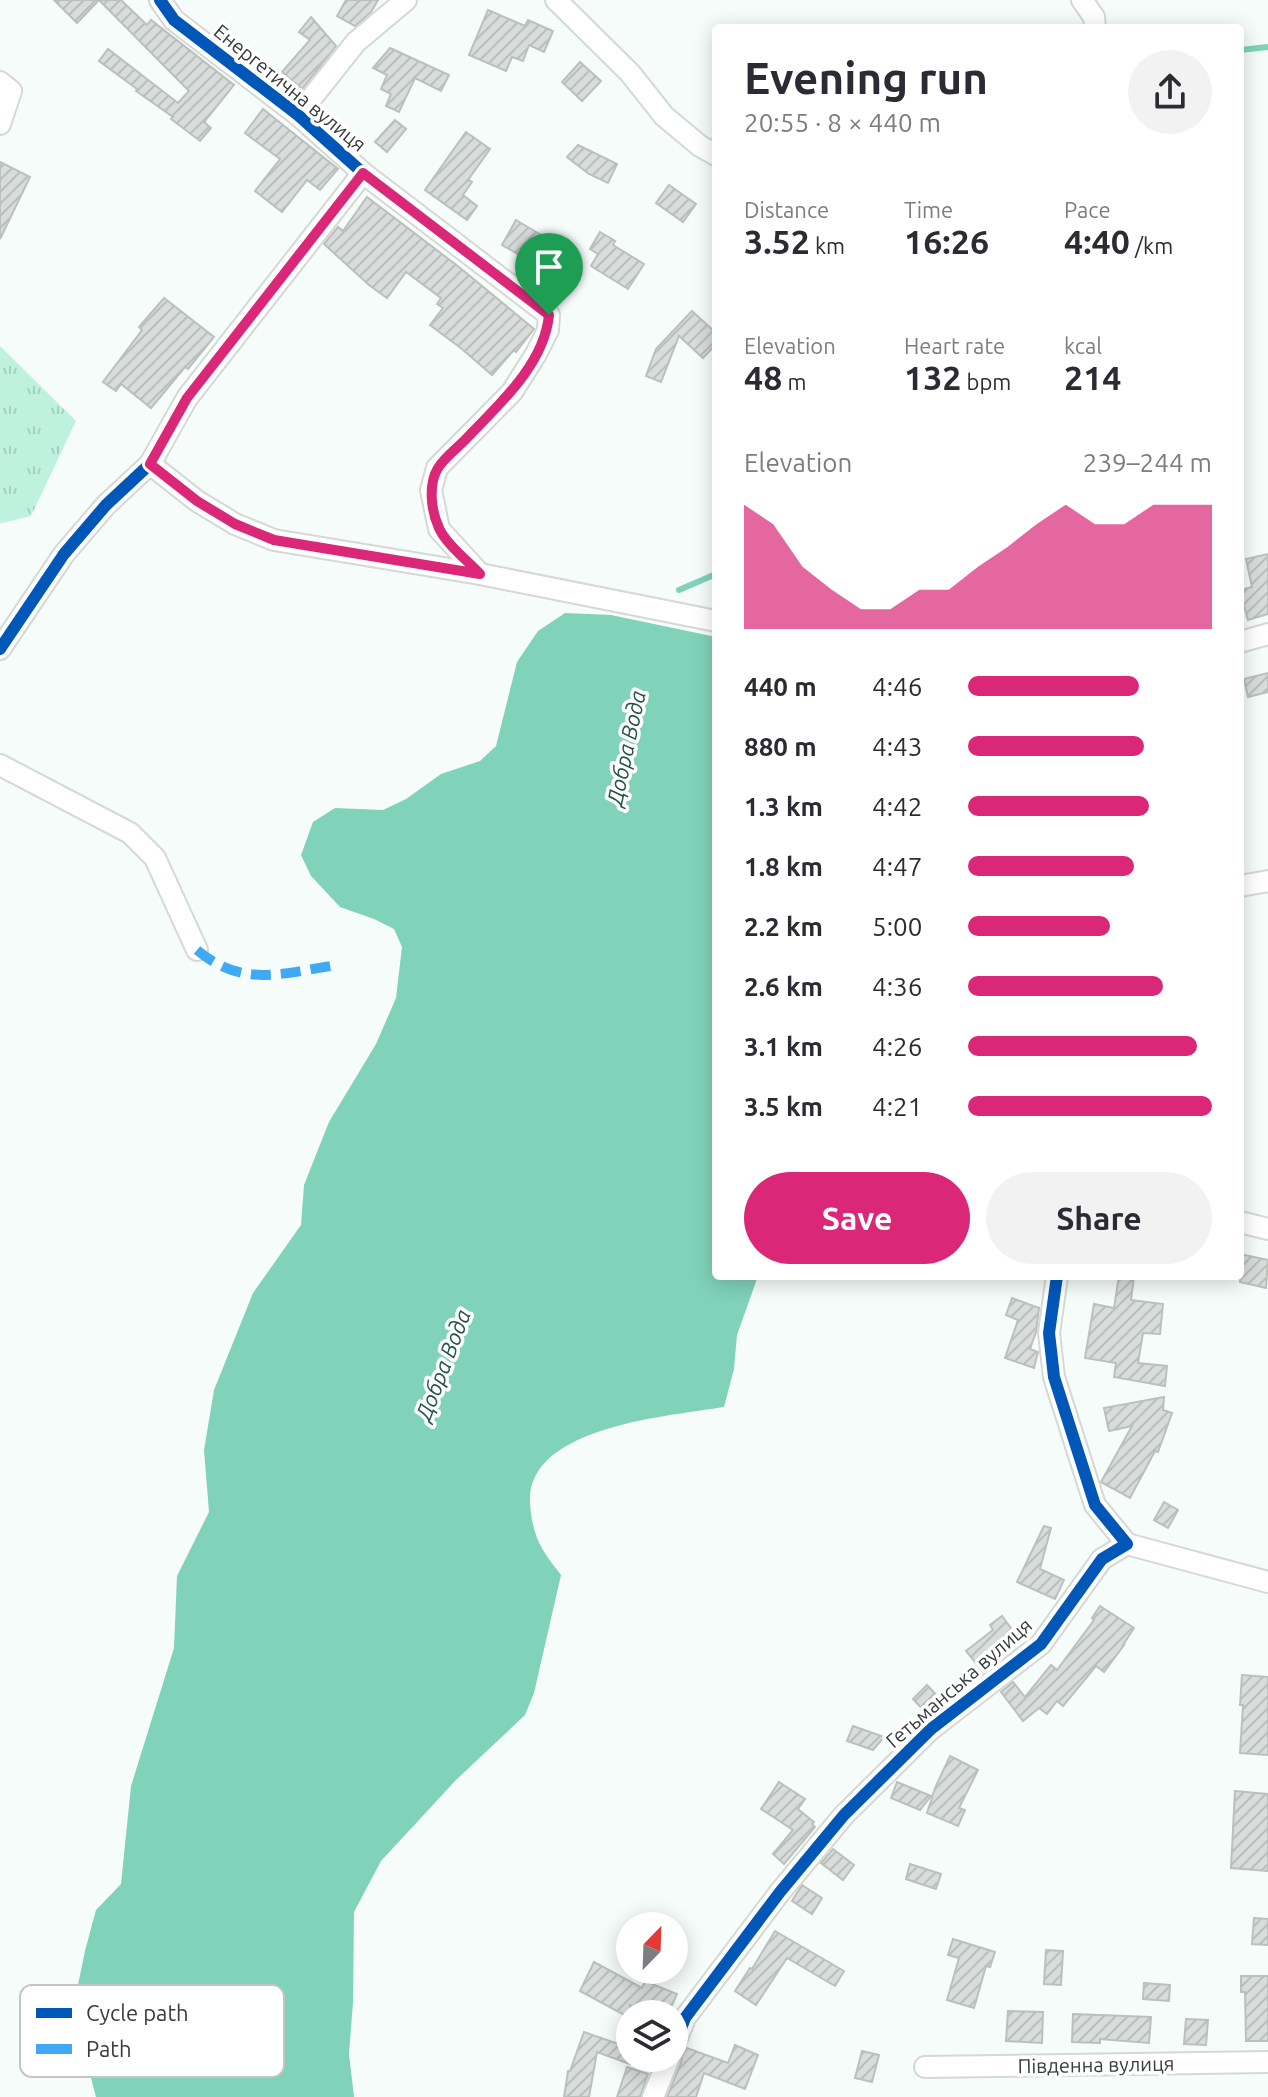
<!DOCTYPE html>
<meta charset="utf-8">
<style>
body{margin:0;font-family:Ubuntu,sans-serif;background:#f2f2f3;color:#2b2b33;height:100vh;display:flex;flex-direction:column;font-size:30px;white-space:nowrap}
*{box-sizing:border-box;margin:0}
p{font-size:26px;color:#7c7c81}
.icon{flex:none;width:44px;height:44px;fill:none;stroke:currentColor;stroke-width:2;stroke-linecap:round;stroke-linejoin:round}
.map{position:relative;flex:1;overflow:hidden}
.panel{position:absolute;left:712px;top:24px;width:532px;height:1256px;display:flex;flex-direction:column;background:#fff;border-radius:8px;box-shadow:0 4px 20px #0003}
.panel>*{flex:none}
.needle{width:52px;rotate:23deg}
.fabs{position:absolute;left:616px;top:1912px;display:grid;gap:16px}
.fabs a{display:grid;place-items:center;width:72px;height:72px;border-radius:50%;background:#fff;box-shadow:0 4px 20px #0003;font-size:40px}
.pin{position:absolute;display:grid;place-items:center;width:68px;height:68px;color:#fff;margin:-82px -34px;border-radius:50% 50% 50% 0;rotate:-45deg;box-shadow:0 0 8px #0007}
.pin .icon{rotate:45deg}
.round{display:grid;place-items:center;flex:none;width:84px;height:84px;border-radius:42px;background:#f2f2f3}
.overview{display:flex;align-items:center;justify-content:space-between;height:136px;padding:0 32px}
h1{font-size:44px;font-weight:700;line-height:60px}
.metrics{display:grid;grid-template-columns:repeat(3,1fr);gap:12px;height:136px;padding:8px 32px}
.metrics div{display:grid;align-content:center}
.metrics b{font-size:34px;font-weight:700}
.metrics small{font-size:22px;font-weight:400}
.metrics p{font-size:22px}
.chart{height:224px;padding:16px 32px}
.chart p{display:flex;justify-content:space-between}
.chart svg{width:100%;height:144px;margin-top:8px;fill:#db2777;opacity:.7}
.button{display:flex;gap:16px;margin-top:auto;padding:16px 32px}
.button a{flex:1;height:92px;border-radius:48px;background:#db2777;color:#fff;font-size:32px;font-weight:700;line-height:92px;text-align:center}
.button a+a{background:#f2f2f3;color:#2b2b33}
ul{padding:0 32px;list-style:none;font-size:26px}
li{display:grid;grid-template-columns:128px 96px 1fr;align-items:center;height:60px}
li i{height:20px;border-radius:10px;background:#db2777}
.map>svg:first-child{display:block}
</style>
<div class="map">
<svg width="1268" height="2097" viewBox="0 0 1268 2097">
<defs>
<pattern id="grass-tufts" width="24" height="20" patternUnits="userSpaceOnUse" patternTransform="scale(2)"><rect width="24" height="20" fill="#bff1df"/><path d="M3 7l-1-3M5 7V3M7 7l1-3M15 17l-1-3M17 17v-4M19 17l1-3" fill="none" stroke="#a5d0c0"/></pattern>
<pattern id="building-hatch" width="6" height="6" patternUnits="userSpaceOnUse" patternTransform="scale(2)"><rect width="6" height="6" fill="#d8dddb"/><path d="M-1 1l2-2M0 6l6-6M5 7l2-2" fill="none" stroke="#babfbd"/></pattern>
</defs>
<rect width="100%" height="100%" fill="#f6fcf9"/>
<polygon fill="url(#grass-tufts)" points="0,346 76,421 31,516 2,523 0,523"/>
<path fill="#80d2b9" d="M565,613L611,615L716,637V1276H758L737,1335L734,1369L724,1407C670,1416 526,1426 530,1503C531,1519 534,1535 543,1550C548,1559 555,1567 561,1575L534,1693L525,1715L456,1780L381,1861L354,1912L353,2002L349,2054L354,2097H96L90,2074L69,2028L85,1951L96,1910L121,1884L131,1786L174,1648L177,1576L209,1512L204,1450L214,1390L253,1293L301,1225L304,1185L329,1122L376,1044L396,998L402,947L394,929L374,919L340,907L311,876L301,855L313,822L335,808L383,810L406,799L441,774L480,761L496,746L517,662L538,631Z"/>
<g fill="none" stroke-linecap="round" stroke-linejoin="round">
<g stroke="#80d2b9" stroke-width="6">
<polyline points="1240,50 1268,47"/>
<polyline points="679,590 716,574"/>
</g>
</g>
<g fill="url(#building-hatch)" stroke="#bbc0bd" stroke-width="2">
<polygon points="54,0 121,0 147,25 151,20 234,85 204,122 211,128 200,141 171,119 173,117 136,91 137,89 99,61 108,49 178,103 189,91 99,0 77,23"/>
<polygon points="346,0 378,0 371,12 355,26 337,16"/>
<polygon points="488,10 525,26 528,20 553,31 544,52 529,45 523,61 512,57 506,71 469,55"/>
<polygon points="311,17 336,46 302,89 282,72 310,40 299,32"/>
<polygon points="390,48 449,75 441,91 415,78 399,112 386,106 391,94 381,89 387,75 373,68"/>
<polygon points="580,62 601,81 582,101 562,82"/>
<polygon points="263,109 338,169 320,190 307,180 282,212 255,191 280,159 245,133"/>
<polygon points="395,120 406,129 387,152 375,142"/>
<polygon points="466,132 490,149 468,180 472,182 463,195 477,206 467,220 425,190"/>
<polygon points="578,145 617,164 608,183 589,174 567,157"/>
<polygon points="0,162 30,177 0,239"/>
<polygon points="669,185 696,204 683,222 656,203"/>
<polygon points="367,197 459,267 534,329 516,352 514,350 492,375 462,349 430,325 443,308 437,304 441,298 406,272 387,298 369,285 324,244 338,227 343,231"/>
<polygon points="516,220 543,236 528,260 502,245"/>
<polygon points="600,232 615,241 613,245 644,264 628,289 591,266 598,254 590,249"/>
<polygon points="164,298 214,337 188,369 185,367 151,408 121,384 116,391 103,382 142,330 139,327"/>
<polygon points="692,311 716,333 716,344 703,358 679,336 661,382 646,376 656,349"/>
<polygon points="1268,554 1268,614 1248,620 1240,592 1240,590 1252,587 1246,559"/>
<polygon points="1268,673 1268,692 1248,697 1244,679"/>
<polygon points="1240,1254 1268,1260 1266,1288 1240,1282"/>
<polygon points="1119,1276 1134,1276 1131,1300 1163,1304 1160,1334 1143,1333 1138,1363 1167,1366 1165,1386 1114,1377 1116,1363 1085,1358 1094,1304 1114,1308"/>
<polygon points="1012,1298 1039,1308 1036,1332 1030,1349 1038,1352 1034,1368 1005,1358 1018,1320 1006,1315"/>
<polygon points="1164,1397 1163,1410 1172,1413 1158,1452 1155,1451 1130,1498 1101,1482 1132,1426 1109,1431 1104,1408"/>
<polygon points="1164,1502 1178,1510 1168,1528 1154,1520"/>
<polygon points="1044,1526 1051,1528 1040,1569 1064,1580 1055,1599 1017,1582"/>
<polygon points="1100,1606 1134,1628 1123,1645 1124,1645 1104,1672 1096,1666 1063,1706 1057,1701 1047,1714 1039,1708 1023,1721 1001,1692 1013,1682 1025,1697 1051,1665 1057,1670 1094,1620 1092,1618"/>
<polygon points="1002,1616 1019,1639 996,1656 1000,1660 983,1672 966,1651 993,1630 990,1625"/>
<polygon points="1242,1675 1268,1677 1268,1755 1240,1753 1243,1705 1240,1705"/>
<polygon points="927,1685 943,1702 928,1715 913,1699"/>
<polygon points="853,1726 884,1737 873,1750 847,1741"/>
<polygon points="950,1756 978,1770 959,1808 965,1810 958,1826 927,1813 935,1788"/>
<polygon points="779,1782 805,1799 798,1809 814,1822 812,1824 815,1827 784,1864 773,1854 793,1830 761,1809"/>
<polygon points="897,1782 931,1796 920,1810 891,1798"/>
<polygon points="1235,1791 1268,1794 1268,1871 1231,1868"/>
<polygon points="833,1849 854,1865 843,1880 821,1863"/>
<polygon points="910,1864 941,1874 936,1889 906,1879"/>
<polygon points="802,1885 822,1898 812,1914 792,1901"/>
<polygon points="1254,1918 1268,1919 1268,1945 1252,1944"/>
<polygon points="775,1931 844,1971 835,1986 787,1958 756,2005 735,1991 750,1968 752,1969"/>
<polygon points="953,1939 995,1952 990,1967 986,1966 974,2008 947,2000 959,1958 948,1955"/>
<polygon points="1046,1950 1063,1951 1061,1985 1044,1984"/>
<polygon points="594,1962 642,1988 645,1981 677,1994 668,2014 651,2014 630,2005 630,2018 580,1991"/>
<polygon points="1241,1976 1268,1976 1268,2041 1246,2041 1245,1992 1241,1992"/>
<polygon points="1144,1983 1170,1985 1169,2001 1143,1999"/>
<polygon points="1008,2011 1043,2012 1042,2043 1006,2041"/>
<polygon points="1073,2014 1151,2017 1149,2043 1100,2039 1100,2043 1072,2042"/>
<polygon points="1186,2019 1208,2020 1206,2045 1184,2044"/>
<polygon points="584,2032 630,2048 630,2064 597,2052 589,2097 564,2097 568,2071 570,2071"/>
<polygon points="735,2045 758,2055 745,2089 704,2073 696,2097 667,2097 681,2063 682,2056 687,2048 728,2063"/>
<polygon points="862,2051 879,2055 872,2082 855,2078"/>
<polygon points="627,2067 648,2074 640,2097 617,2097"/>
</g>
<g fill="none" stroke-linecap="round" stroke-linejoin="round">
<g stroke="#d4d9d6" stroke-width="24">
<g id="street">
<polyline points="160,0 174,20 298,115 363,173 549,315 548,330 536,354 512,392 437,468 431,490 439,529 480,574"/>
<polyline points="556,0 630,73 664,116 700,146 716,155"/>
<polyline points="1082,0 1094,17 1095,28"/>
<polyline points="0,82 11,91 0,124"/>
<polyline points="298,115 356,42 406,0"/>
<polyline points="150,464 197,501 235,524 274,540 480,574 716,621"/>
<polyline points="1240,642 1268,634"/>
<polyline points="0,649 64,554 106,505 150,464 187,398 363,173"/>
<polyline points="0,765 130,833 155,858 197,950"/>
<polyline points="1240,886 1268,881"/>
<polyline points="1240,1222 1268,1229"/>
<polyline points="1127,1544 1268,1582"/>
<polyline points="674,2046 685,2018 780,1892 844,1815 931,1729 1041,1644 1102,1559 1127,1544 1095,1505 1054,1377 1049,1333 1057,1276"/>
<polyline points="925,2067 1268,2062"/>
<polyline points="653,2097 669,2058"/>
</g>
</g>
<use href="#street" stroke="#fefffe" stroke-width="20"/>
<path stroke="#3fa9f5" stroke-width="10" stroke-dasharray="20 10" stroke-linecap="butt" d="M197,950C241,987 279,974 331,966"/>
<g stroke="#fff" stroke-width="17">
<g id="cycleway">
<polyline points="160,0 174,20 298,115 363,173 549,315 548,330 536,354 512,392 437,468 431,490 439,529 480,574"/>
<polyline points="0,649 64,554 106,505 150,464 187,398 363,173"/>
<polyline points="674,2046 685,2018 780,1892 844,1815 931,1729 1041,1644 1102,1559 1127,1544 1095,1505 1054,1377 1049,1333 1057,1276"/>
</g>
</g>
<use href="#cycleway" stroke="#0057b8" stroke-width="12"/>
</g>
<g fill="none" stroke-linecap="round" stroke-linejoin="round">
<g stroke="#fff" stroke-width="16">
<path id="route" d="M363,173L549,315C544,366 497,406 464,441C456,449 444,458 438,468C428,484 431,511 439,528C446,544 468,561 480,574L274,540L235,524L197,501L150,464L187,398Z"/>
</g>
<use href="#route" stroke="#db2777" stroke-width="10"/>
</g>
<g text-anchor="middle" stroke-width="7" stroke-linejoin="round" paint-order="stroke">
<g font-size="20" fill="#383d3b" stroke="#fff">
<text transform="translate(290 88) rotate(39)" y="7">Енергетична вулиця</text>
<text transform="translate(959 1683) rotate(-41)" y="7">Гетьманська вулиця</text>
<text transform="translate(1096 2065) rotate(-1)" y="7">Південна вулиця</text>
</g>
<g font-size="22" font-style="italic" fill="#235343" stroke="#fff">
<text transform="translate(626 748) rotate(-78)" y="8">Добра Вода</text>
<text transform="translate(443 1365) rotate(-69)" y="8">Добра Вода</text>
</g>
</g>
<rect x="20" y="1985" width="264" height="92" rx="12" fill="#fff" stroke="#c3c5c4" stroke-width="2"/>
<rect x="36" y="2008" width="36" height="10" fill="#0057b8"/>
<rect x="36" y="2044" width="36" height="10" fill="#3fa9f5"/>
<g font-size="22" fill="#383d3b">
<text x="86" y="2021">Cycle path</text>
<text x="86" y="2057">Path</text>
</g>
</svg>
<div class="fabs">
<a><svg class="needle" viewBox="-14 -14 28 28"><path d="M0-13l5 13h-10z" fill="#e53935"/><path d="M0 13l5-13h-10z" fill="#7c7c81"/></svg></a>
<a><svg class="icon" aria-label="layers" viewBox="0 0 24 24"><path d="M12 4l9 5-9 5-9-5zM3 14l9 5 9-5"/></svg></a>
</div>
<div class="pin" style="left:549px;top:315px;background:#1e9e55"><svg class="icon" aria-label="arrive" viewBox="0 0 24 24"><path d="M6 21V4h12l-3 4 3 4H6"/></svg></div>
<section class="panel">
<div class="overview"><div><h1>Evening run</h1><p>20:55 · 8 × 440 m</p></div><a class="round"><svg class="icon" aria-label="share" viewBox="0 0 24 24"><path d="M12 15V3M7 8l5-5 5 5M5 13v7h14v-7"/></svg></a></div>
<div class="metrics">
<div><p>Distance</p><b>3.52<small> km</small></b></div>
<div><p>Time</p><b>16:26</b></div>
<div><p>Pace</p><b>4:40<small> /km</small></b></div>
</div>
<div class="metrics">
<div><p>Elevation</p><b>48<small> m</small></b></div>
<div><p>Heart rate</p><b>132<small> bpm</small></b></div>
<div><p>kcal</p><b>214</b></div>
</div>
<div class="chart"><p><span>Elevation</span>239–244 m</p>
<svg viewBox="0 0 160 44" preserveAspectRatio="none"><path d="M0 44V6L10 12L20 25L30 32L40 38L50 38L60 32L70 32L80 25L90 19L100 12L110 6L120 12L130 12L140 6L150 6L160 6V44z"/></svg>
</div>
<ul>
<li><b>440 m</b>4:46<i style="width:70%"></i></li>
<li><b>880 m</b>4:43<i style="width:72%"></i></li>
<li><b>1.3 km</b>4:42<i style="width:74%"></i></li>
<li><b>1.8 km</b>4:47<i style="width:68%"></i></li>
<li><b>2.2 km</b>5:00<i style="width:58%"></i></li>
<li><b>2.6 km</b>4:36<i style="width:80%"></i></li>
<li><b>3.1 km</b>4:26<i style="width:94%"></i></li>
<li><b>3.5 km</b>4:21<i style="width:100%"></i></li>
</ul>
<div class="button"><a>Save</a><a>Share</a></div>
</section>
</div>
